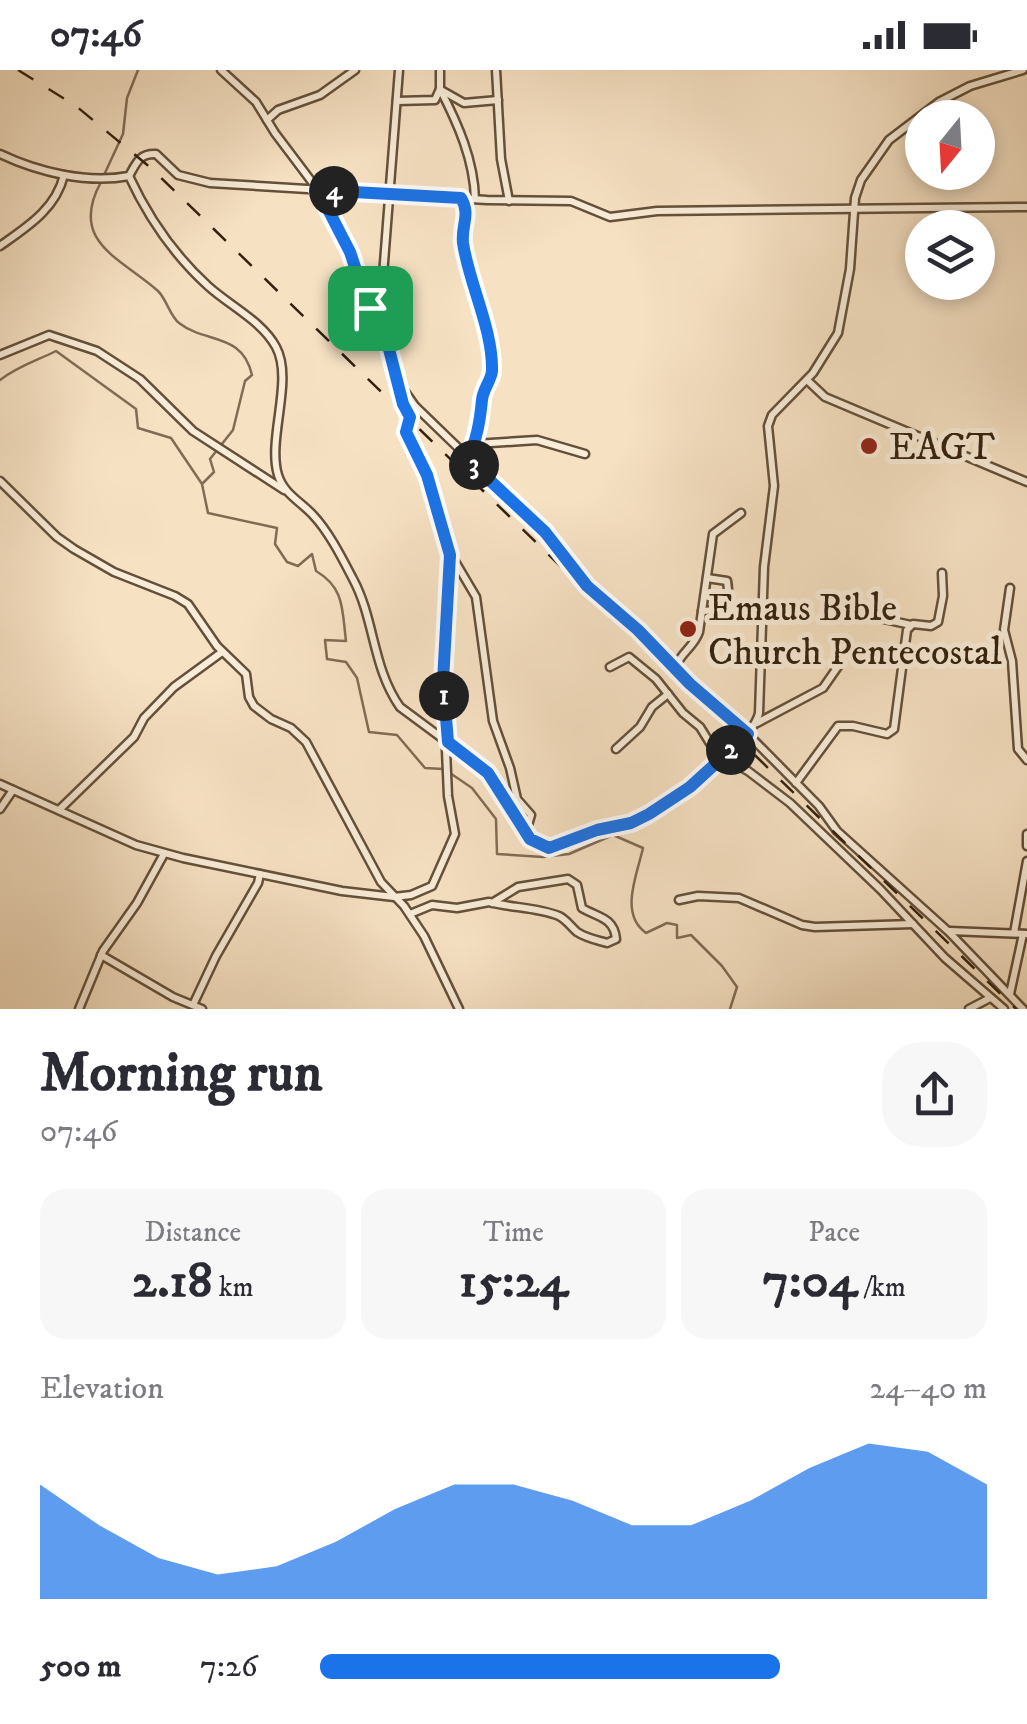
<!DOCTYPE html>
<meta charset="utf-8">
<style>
body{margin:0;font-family:"IM FELL DW Pica",serif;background:#f7f7f7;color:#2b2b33;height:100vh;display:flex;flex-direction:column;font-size:38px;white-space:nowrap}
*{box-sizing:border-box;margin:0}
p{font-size:32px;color:#7c7c81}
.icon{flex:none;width:55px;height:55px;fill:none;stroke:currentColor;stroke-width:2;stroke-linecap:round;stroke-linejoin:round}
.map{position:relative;height:939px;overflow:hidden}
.panel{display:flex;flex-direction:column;background:#fff;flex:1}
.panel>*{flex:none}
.needle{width:65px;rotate:198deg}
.controls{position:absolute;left:905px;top:30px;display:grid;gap:20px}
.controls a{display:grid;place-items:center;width:90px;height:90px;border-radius:50%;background:#fff;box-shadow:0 5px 15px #0003;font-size:50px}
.pin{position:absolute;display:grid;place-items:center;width:85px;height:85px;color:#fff;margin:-42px;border-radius:20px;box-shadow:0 5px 15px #0006}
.km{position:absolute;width:50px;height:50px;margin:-25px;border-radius:50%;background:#222;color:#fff;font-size:28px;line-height:50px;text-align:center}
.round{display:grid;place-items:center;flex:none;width:105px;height:105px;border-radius:40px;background:#f7f7f7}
.head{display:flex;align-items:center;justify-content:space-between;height:170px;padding:0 40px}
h1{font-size:55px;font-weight:700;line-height:75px}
.figures{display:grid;grid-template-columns:repeat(3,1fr);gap:15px;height:170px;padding:10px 40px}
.figures div{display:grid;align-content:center;border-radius:25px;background:#f7f7f7;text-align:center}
.figures b{font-size:50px;font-weight:700}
.figures small{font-size:28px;font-weight:400}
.figures p{font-size:28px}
.chart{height:280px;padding:20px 40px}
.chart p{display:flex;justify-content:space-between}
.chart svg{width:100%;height:180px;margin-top:10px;fill:#1a73e8;opacity:.7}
ul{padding:0 40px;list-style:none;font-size:32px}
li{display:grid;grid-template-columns:160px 120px 1fr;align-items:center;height:75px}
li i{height:25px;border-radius:12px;background:#1a73e8}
.status{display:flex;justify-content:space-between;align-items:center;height:70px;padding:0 50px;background:#fff;direction:ltr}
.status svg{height:28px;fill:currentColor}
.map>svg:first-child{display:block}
</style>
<div class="status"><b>07:46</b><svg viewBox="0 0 49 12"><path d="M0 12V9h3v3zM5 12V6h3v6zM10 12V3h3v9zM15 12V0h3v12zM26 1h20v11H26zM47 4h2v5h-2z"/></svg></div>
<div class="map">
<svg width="1027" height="939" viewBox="0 0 1027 939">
<rect width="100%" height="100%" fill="#f6e1c3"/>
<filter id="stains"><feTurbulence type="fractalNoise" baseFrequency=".002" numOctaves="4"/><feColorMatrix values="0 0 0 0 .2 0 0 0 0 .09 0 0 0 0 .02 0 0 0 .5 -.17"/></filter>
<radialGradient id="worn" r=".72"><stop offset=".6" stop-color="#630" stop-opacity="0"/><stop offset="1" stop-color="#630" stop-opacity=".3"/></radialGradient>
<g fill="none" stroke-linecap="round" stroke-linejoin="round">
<g stroke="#806c55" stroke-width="2.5">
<polyline points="104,105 123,64 127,28 138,0"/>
<path d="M101,112C68,172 121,188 158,221C167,230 170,246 179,253C206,274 242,262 252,305L245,311L233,360L210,389L214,402L203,413"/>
<path d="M0,310C18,296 36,291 56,281L136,339L138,358L171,368L202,414L208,443L277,458L275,474L287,492L298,496L312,484L316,501C345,518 342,540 346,571L325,570L327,589L346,592L357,608L369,662L397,665L425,698L443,699"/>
<path d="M450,703L472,718L496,749L497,784L543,787L569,784L613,765L643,778C637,805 619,844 646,863L667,853L677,855V868L691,865L722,896L737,917L730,939"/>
</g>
<g stroke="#64503a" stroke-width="11">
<g id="minor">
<polyline points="221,0 256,32 275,63 318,120 350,182 368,236 380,244"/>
<polyline points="399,0 380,244 403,333 410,347"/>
<polyline points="496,0 501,89 509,131"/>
<path d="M440,19C458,54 474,90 475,129"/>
<polyline points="441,20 464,33 498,30"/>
<polyline points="397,31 435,30 440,19 440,0"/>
<polyline points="267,50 278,40 320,25 355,0"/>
<path d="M0,84C38,102 87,114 129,106C136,94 139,83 156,84L178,105L210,113L487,130L571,131L610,147L657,141L1027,137"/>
<path d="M129,106C148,147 174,185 208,216C230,236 262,251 276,277C294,310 267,369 278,405C284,424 300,431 313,445C329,462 342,488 353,509C375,550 372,597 400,637L489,703L530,769C554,787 571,769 594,761C606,756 620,757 632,753C663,741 752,675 759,643L764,497L774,416L768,356L772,345L813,303L838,263L850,199L855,128L861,110L889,70L939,32L970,16L1023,0"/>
<path d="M462,129C471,145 461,157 463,173C469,211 494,264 492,302C491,311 483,319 482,330C479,351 477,371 467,389"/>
<path d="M0,176C27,157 56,139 64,105"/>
<polyline points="0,285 49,265 97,281 140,309 193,361 284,420"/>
<polyline points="807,310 825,327 1027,412"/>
<polyline points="416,337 540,457 587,516 636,557 690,614 727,643 819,736 837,761 949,862 1023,939"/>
<polyline points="475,374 537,370 585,384"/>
<polyline points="0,411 57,467 74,479 114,502 175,526 188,534 217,576 246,604 249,627 254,636 271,649 291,658 306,672 381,812 404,836 424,866 459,939"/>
<polyline points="453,488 476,527 493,651 510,698 517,729 531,745 526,762"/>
<polyline points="1010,518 1004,560 1012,591 1018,679 1027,690"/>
<path d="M702,541L719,540C728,534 729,520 727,511L707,508"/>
<polyline points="870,546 911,555"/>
<polyline points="610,597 629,587 656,609 683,643 700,657 721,691"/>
<path d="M675,598C681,582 694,577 699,562L713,464L741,443"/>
<polyline points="757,653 823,618 839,595"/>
<polyline points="616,679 640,657 652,637 668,624"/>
<polyline points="724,688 748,701 790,733 880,819 945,888 1004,939"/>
<polyline points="796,713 838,656 853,656 887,664 894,659 907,560 913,554 931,556 938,552 943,526 942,503"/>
<polyline points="0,714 136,775 183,788 342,821 394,827 411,825 432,816 455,764 448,726 443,611 451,485 427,405 405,360 415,336 398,312"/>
<polyline points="0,739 13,720"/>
<polyline points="59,740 134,667 144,648 174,617 222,582"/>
<polyline points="1027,764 1027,776"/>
<polyline points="679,830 698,826 739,828 802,855 815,857 913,854"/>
<path d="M410,844L432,835L457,838L489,832C511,838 537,837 559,846C567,850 571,857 577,862C586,868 597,870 607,873L616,869C614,847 597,847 582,838L577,815L568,809L518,817L492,833"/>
<polyline points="950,861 1027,864"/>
<polyline points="1014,863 1027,791"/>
<polyline points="101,885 173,927 202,939"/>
<polyline points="1010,924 1023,864"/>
<polyline points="193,935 216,886 258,813 260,804"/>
<polyline points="79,939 103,881 137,833 164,784"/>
<polyline points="969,939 990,928"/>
</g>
</g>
<use href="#minor" stroke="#f9ecd8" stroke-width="6"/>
<polyline stroke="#33200d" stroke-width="2.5" stroke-dasharray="18 18" stroke-linecap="butt" points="18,0 76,36 152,99 1016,939"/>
</g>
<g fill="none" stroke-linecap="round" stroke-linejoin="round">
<g stroke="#fff" stroke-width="20">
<path id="route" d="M318,120L461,128C471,145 461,155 463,173C469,214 493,259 492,301C491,311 483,319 482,330C480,350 477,371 467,389L545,462L587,516L638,560L690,614L748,664L690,717L649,744L631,753L597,760L549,778L530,769L488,703L448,672L443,611L450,485L427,405L406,362L410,347L403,334L380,244L368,236L350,182Z"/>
</g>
<use href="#route" stroke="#1a73e8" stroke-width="12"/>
</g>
<g fill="#8f2418" stroke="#f9ecd8" stroke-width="4">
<circle cx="869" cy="376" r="10"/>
<circle cx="688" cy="559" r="10"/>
</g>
<g text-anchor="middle" stroke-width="10" stroke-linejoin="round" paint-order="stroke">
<g font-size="38" fill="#33200d" stroke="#f9ecd8" text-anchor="start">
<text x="889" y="389">EAGT</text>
<text x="708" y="550">Emaus Bible<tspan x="708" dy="44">Church Pentecostal</tspan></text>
</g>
</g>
<rect width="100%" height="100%" filter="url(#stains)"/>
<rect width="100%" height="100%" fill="url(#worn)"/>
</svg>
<div class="controls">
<a><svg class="needle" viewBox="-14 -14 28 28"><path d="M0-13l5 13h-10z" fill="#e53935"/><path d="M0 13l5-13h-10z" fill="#7c7c81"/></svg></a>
<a><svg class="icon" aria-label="layers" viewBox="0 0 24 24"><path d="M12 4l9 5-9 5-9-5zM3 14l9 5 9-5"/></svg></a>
</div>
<div class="pin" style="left:370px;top:238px;background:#1e9e55"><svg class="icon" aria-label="arrive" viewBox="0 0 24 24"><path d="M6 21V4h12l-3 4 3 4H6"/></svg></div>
<b class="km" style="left:444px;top:626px">1</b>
<b class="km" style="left:731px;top:680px">2</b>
<b class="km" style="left:474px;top:395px">3</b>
<b class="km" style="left:334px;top:121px">4</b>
</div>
<section class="panel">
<div class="head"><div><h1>Morning run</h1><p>07:46</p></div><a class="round"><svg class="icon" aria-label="share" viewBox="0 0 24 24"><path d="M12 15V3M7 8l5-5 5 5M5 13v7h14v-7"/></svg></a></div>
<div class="figures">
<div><p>Distance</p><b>2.18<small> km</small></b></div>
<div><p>Time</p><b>15:24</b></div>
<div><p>Pace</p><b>7:04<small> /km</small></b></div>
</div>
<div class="chart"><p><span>Elevation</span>24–40 m</p>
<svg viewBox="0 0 160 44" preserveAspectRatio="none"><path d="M0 44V16L10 26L20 34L30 38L40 36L50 30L60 22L70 16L80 16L90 20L100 26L110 26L120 20L130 12L140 6L150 8L160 16V44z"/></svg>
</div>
<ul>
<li><b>500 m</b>7:26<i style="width:69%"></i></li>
</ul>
</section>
